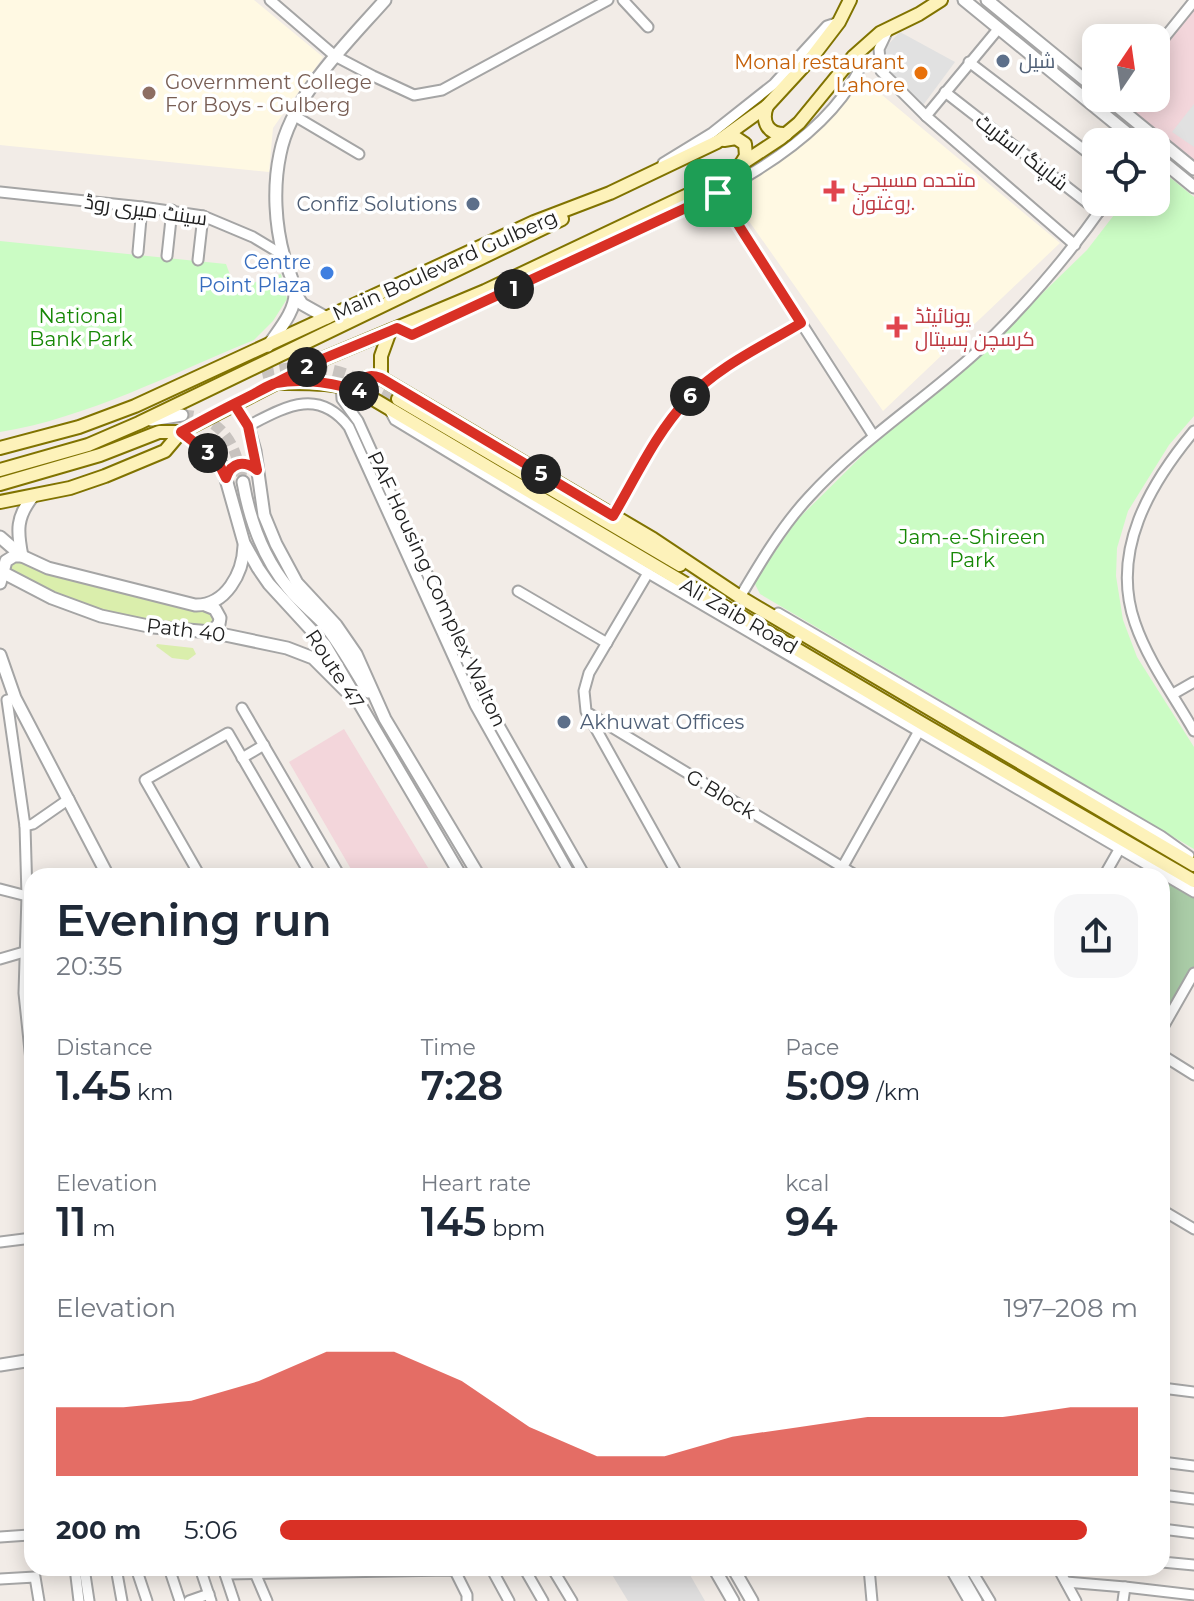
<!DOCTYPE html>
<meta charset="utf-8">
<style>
body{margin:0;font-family:Montserrat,Cairo,sans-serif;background:#f6f6f7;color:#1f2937;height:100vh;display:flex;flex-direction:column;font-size:30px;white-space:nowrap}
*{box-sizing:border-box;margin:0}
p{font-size:26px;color:#747a83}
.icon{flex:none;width:44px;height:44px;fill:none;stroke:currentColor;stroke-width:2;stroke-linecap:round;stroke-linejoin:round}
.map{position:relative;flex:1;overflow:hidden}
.sheet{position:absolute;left:24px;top:868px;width:1146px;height:708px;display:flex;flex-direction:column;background:#fff;border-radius:24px;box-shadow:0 4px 20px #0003}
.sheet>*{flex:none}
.needle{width:52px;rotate:13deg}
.controls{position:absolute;left:1082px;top:24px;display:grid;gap:16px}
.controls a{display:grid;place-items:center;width:88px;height:88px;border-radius:16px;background:#fff;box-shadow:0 4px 20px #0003;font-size:40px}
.pin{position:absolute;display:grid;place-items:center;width:68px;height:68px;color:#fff;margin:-34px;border-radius:16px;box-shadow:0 4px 12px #0006}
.km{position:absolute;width:40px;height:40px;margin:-20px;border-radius:50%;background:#222;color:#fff;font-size:22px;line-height:40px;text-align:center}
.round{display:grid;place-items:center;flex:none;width:84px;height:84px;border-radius:24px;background:#f6f6f7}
.headline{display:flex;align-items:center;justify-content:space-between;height:136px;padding:0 32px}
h1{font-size:44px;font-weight:600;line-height:60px}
.figures{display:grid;grid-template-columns:repeat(3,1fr);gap:12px;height:136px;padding:8px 32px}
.figures div{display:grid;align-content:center}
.figures b{font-size:40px;font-weight:600}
.figures small{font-size:22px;font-weight:400}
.figures p{font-size:22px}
.chart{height:224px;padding:16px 32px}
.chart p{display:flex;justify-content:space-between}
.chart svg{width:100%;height:144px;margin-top:8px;fill:#d93025;opacity:.7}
ul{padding:0 32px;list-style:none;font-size:26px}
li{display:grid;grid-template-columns:128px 96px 1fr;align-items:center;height:60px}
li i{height:20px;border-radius:10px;background:#d93025}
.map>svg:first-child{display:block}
</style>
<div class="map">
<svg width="1194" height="1601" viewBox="0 0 1194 1601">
<rect width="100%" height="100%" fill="#f2ece7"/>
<polygon fill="#dfdede" points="608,1568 686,1568 705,1601 628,1601"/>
<g fill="#f3d6db">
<polygon points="1194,1 1194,168 1113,98 1156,98 1156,47"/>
<polygon points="344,729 433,876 355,876 289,762"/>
</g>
<g fill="#fff9e3">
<polygon points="0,0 254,0 323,57 273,128 269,172 0,145"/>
<polygon points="864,80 1060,243 883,411 727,190 786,156 820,126"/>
</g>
<g fill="#daeeac">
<polygon points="10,558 219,614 211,632 124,622 4,574"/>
<polygon points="157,644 193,648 196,654 188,660 172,658 156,646"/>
</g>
<polygon fill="#aacca7" points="1151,867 1194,892 1194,973 1162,1029 1162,876 1146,876"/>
<g fill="#cbfcc4">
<polygon points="1156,166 1194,197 1194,416 1169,445 1128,511 1117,548 1116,576 1123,620 1137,657 1194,747 1194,849 760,594 754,582 797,520 890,428 975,359 1087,250 1124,202 1156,202"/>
<path d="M0,241L226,264L233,283L240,287L281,274L287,299L273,321L254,340C173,373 87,418 0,432Z"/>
</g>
<g fill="#e1e1e1">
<polygon points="900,32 955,62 918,112 882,77 881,52"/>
<polygon points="1194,104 1194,147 1172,132"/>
</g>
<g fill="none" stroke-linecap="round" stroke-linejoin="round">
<path stroke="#c8c3bf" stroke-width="11" stroke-dasharray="11 5.5" stroke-linecap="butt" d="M182,415C225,417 236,447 243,482"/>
<path stroke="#c8c3bf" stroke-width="12" stroke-dasharray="12 6" stroke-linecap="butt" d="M262,373C322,360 345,371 398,399"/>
<g stroke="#a5a5a5" stroke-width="13">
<g id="minor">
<polyline points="270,0 335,56 373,76 414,95 442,90 608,0"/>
<polyline points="623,0 648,27"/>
<polyline points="889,28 879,49 881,71 926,116 1075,245"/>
<polyline points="1156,48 1194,1"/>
<polyline points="969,62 1096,159"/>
<polyline points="945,92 1099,212"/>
<polyline points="293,115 359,154"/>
<polyline points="926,116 999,28"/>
<polyline points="663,163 712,133 774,84 827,26 839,22"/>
<polyline points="0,192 142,207 203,216 253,237 283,255"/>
<polyline points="718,193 873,435"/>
<polyline points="138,252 142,207"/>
<polyline points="167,256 172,210"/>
<polyline points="198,260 203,216"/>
<path d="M397,328L412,335C472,309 531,281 590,253C676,213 812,161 858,72L853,57"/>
<polyline points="341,385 342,399 358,421 484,699 585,876"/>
<polyline points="389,409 395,420 648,573 1194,892"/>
<path d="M248,426C285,407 318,387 349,427L475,705L571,876"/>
<path d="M1194,431C1150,484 1110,551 1135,623C1148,661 1174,696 1194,731"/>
<path d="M613,516C636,477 656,433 687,400C717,367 763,346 801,323"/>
<polyline points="648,573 589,673 584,691 586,711 678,876"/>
<polyline points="518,591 607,643"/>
<path d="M743,598L740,597C760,563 782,526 809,497C857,444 917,405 970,358C1018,315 1069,255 1106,202"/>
<polyline points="778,613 1161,836 1189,856"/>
<polyline points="1173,694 1194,682"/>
<polyline points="15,698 7,700 25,826 27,896 24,993 32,1070"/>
<polyline points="242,708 340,876"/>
<polyline points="590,714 857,876"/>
<polyline points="242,758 264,745"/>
<polyline points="25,826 33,824 69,799"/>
<polyline points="842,868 919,731"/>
<polyline points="200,876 145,780 228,733 311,876"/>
<polyline points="1104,876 1120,848"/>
<polyline points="0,889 27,896"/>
<polyline points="0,959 24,952"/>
<polyline points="1162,1029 1194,973"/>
<polyline points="1162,1055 1194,1075"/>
<polyline points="1162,1210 1194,1229"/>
<polyline points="0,1242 32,1238"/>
<polyline points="1162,1388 1194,1392"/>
<polyline points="1162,1462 1194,1466"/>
<polyline points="1162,1495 1194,1499"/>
<polyline points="1162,1529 1194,1533"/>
<polyline points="0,1537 29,1535"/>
<polyline points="1162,1562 1194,1565"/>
<polyline points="75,1568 79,1601"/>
<polyline points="84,1568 89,1601"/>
<polyline points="116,1568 122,1601"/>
<polyline points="136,1568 147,1601"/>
<polyline points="169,1568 180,1601"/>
<polyline points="200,1568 211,1601"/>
<polyline points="223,1568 234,1601"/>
<polyline points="491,1568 509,1601"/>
<polyline points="524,1568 543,1601"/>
<polyline points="552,1568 572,1601"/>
<polyline points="869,1568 872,1601"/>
<polyline points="950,1568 969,1601"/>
<polyline points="958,1568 977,1601"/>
<polyline points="970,1568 990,1601"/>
<polyline points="1058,1568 1076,1601"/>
<polyline points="255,1573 267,1601"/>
<polyline points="225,1574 449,1570 455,1571 467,1595 467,1601"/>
<polyline points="0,1579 35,1577 39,1601"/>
<polyline points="1066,1582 1125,1587 1123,1601"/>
<polyline points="1125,1587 1194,1595"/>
<polyline points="189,1601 209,1594"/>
</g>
</g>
<g stroke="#a5a5a5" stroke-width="15">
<g id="tertiary">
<polyline points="964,0 1138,142"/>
<polyline points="987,0 1096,89"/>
<polyline points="1107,98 1194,169"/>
<polyline points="1156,156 1194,187"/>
<polyline points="295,293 302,304 327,318"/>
<path d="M268,346C278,331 296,311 295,292C294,281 287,268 284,257C275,225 273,187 280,154C291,97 347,43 385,0"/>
<polyline points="234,404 248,426 255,451 264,515 276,544 297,583 336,625 356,654 385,719 479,876"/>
<polyline points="151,420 182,415"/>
<polyline points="181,432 222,465 244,543 258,568 269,584 325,645 461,876"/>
<path d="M226,478C231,462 244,460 257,470"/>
<path d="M243,482C250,522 263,558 289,589C299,602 313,612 324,624C341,645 354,669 368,692"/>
<path d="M0,537L22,556L48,568L195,605C226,606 243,573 244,546"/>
<polyline points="0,571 52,598 101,616 153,627 211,632 287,648 313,658 346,691"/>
<path d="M0,583L6,561L14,556H22C17,531 16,517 33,496"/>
<polyline points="205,605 215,609 220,618 219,624 211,632"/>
<polyline points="0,655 15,698 108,876"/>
<polyline points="0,1365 32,1360"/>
<polyline points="714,1568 733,1601"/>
<polyline points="733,1568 752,1601"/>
</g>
</g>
<g stroke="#807300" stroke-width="16">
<g id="secondary">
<path d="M767,106C761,122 768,135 786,134"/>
<polyline points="724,140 736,138 745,144 746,156 741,164"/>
<polyline points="390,331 381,356 381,378 653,539 740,597 1194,865"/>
<path d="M279,383C308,383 336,382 363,393L923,724L1194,881"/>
<path d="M363,393L361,382C367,375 372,376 381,378"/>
<polyline points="398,399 680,565"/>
<polyline points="0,448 79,427 135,406 534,222 610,193 717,142 767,106 813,56 839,22 850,0"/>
<polyline points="0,470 88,445 139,423 562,219"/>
<polyline points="0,484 100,455 159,432 181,432"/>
<polyline points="0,502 70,488 105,476 165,451 181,432 325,358 485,291 711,184 781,138 799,123 853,57 880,33 919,14 941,0"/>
</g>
</g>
<use href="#minor" stroke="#fff" stroke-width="9"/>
<use href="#tertiary" stroke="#fff" stroke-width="11"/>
<use href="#secondary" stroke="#fdf2ba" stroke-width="12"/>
</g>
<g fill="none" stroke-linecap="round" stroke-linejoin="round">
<g stroke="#fff" stroke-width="16">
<path id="route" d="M718,193L412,335L397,328L390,331L325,358L234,404L248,426L257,470C244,460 231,462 226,478L217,460L181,432C203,420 225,408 248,397C257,393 267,385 276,383C304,378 338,383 363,393L361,382C367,375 372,375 381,378L613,516C636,477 656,433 687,400C717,367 763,346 801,323L718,193"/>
</g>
<use href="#route" stroke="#d93025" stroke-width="10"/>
</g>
<g fill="#5c6f8a" stroke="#fff" stroke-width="3">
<circle cx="1003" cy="61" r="8"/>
<circle cx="473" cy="204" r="8"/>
<circle cx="564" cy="722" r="8"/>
</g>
<circle fill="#e8710a" stroke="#fff" stroke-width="3" cx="921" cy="73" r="8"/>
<circle fill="#8d6e63" stroke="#fff" stroke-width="3" cx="149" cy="93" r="8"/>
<g fill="#e0444e" stroke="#fff" stroke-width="3">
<path d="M830 179h8v8h8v8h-8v8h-8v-8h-8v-8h8z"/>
<path d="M893 315h8v8h8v8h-8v8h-8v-8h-8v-8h8z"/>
</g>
<circle fill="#3f7fe0" stroke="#fff" stroke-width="3" cx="327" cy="273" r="8"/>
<g text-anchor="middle" stroke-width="7" stroke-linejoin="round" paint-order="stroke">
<g font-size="20" fill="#4e5e75" stroke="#fff" text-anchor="start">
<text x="1019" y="68">شیل</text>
<text x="457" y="211" text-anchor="end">Confiz Solutions</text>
<text x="580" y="729">Akhuwat Offices</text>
</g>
<g font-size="20" fill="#c56008" stroke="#fff" text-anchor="end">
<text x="905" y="69">Monal restaurant<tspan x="905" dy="23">Lahore</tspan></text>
</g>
<g font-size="20" fill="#785e54" stroke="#fff" text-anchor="start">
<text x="165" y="89">Government College<tspan x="165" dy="23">For Boys - Gulberg</tspan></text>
</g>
<g font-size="20" fill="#212121" stroke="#fff">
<text transform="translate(1022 152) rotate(38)" y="7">شاپنگ اسٹریٹ</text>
<text transform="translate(146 210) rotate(8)" y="7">سینٹ میری روڈ</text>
<text transform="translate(445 265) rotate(-24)" y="7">Main Boulevard Gulberg</text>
<text transform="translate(437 589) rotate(65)" y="7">PAF Housing Complex Walton</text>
<text transform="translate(739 616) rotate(30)" y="7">Ali Zaib Road</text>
<text transform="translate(186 630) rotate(7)" y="7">Path 40</text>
<text transform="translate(335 669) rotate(57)" y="7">Route 47</text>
<text transform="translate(721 794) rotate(31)" y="7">G Block</text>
</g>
<g font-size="20" fill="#be3a42" stroke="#fff" text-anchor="start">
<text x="852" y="187">متحده مسیحي<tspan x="852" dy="23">روغتون.</tspan></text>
<text x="915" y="323">یونائیٹڈ<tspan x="915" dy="23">کرسچن ہسپتال</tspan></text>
</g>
<g font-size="20" fill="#366cbe" stroke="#fff" text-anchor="end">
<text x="311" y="269">Centre<tspan x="311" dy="23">Point Plaza</tspan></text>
</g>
<g font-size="20" fill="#178806" stroke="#fff">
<text x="81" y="323">National<tspan x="81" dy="23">Bank Park</tspan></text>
<text x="972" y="544">Jam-e-Shireen<tspan x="972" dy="23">Park</tspan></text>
</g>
</g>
</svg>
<div class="controls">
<a><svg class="needle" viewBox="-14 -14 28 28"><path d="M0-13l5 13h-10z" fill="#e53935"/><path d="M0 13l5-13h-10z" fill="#747a83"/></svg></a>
<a><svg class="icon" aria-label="locate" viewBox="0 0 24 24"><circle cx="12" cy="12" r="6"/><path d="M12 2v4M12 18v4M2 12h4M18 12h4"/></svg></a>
</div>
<div class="pin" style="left:718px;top:193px;background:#1e9e55"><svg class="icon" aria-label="arrive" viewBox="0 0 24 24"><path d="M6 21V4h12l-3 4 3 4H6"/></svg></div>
<b class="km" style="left:514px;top:289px">1</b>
<b class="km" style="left:307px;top:367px">2</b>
<b class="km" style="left:208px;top:453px">3</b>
<b class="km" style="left:359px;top:391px">4</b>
<b class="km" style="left:541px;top:474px">5</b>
<b class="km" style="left:690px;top:396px">6</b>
<section class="sheet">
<div class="headline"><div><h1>Evening run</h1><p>20:35</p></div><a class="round"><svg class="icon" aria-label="share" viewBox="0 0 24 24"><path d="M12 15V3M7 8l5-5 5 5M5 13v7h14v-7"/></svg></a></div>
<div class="figures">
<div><p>Distance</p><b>1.45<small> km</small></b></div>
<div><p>Time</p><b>7:28</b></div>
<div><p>Pace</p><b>5:09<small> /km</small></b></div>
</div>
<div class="figures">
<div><p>Elevation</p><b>11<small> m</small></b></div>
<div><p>Heart rate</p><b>145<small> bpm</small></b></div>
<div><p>kcal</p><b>94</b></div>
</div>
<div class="chart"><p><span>Elevation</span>197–208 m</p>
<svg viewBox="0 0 160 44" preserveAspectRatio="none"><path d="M0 44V23L10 23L20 21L30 15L40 6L50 6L60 15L70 29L80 38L90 38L100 32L110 29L120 26L130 26L140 26L150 23L160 23V44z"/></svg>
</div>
<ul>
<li><b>200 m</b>5:06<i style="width:94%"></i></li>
</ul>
</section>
</div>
